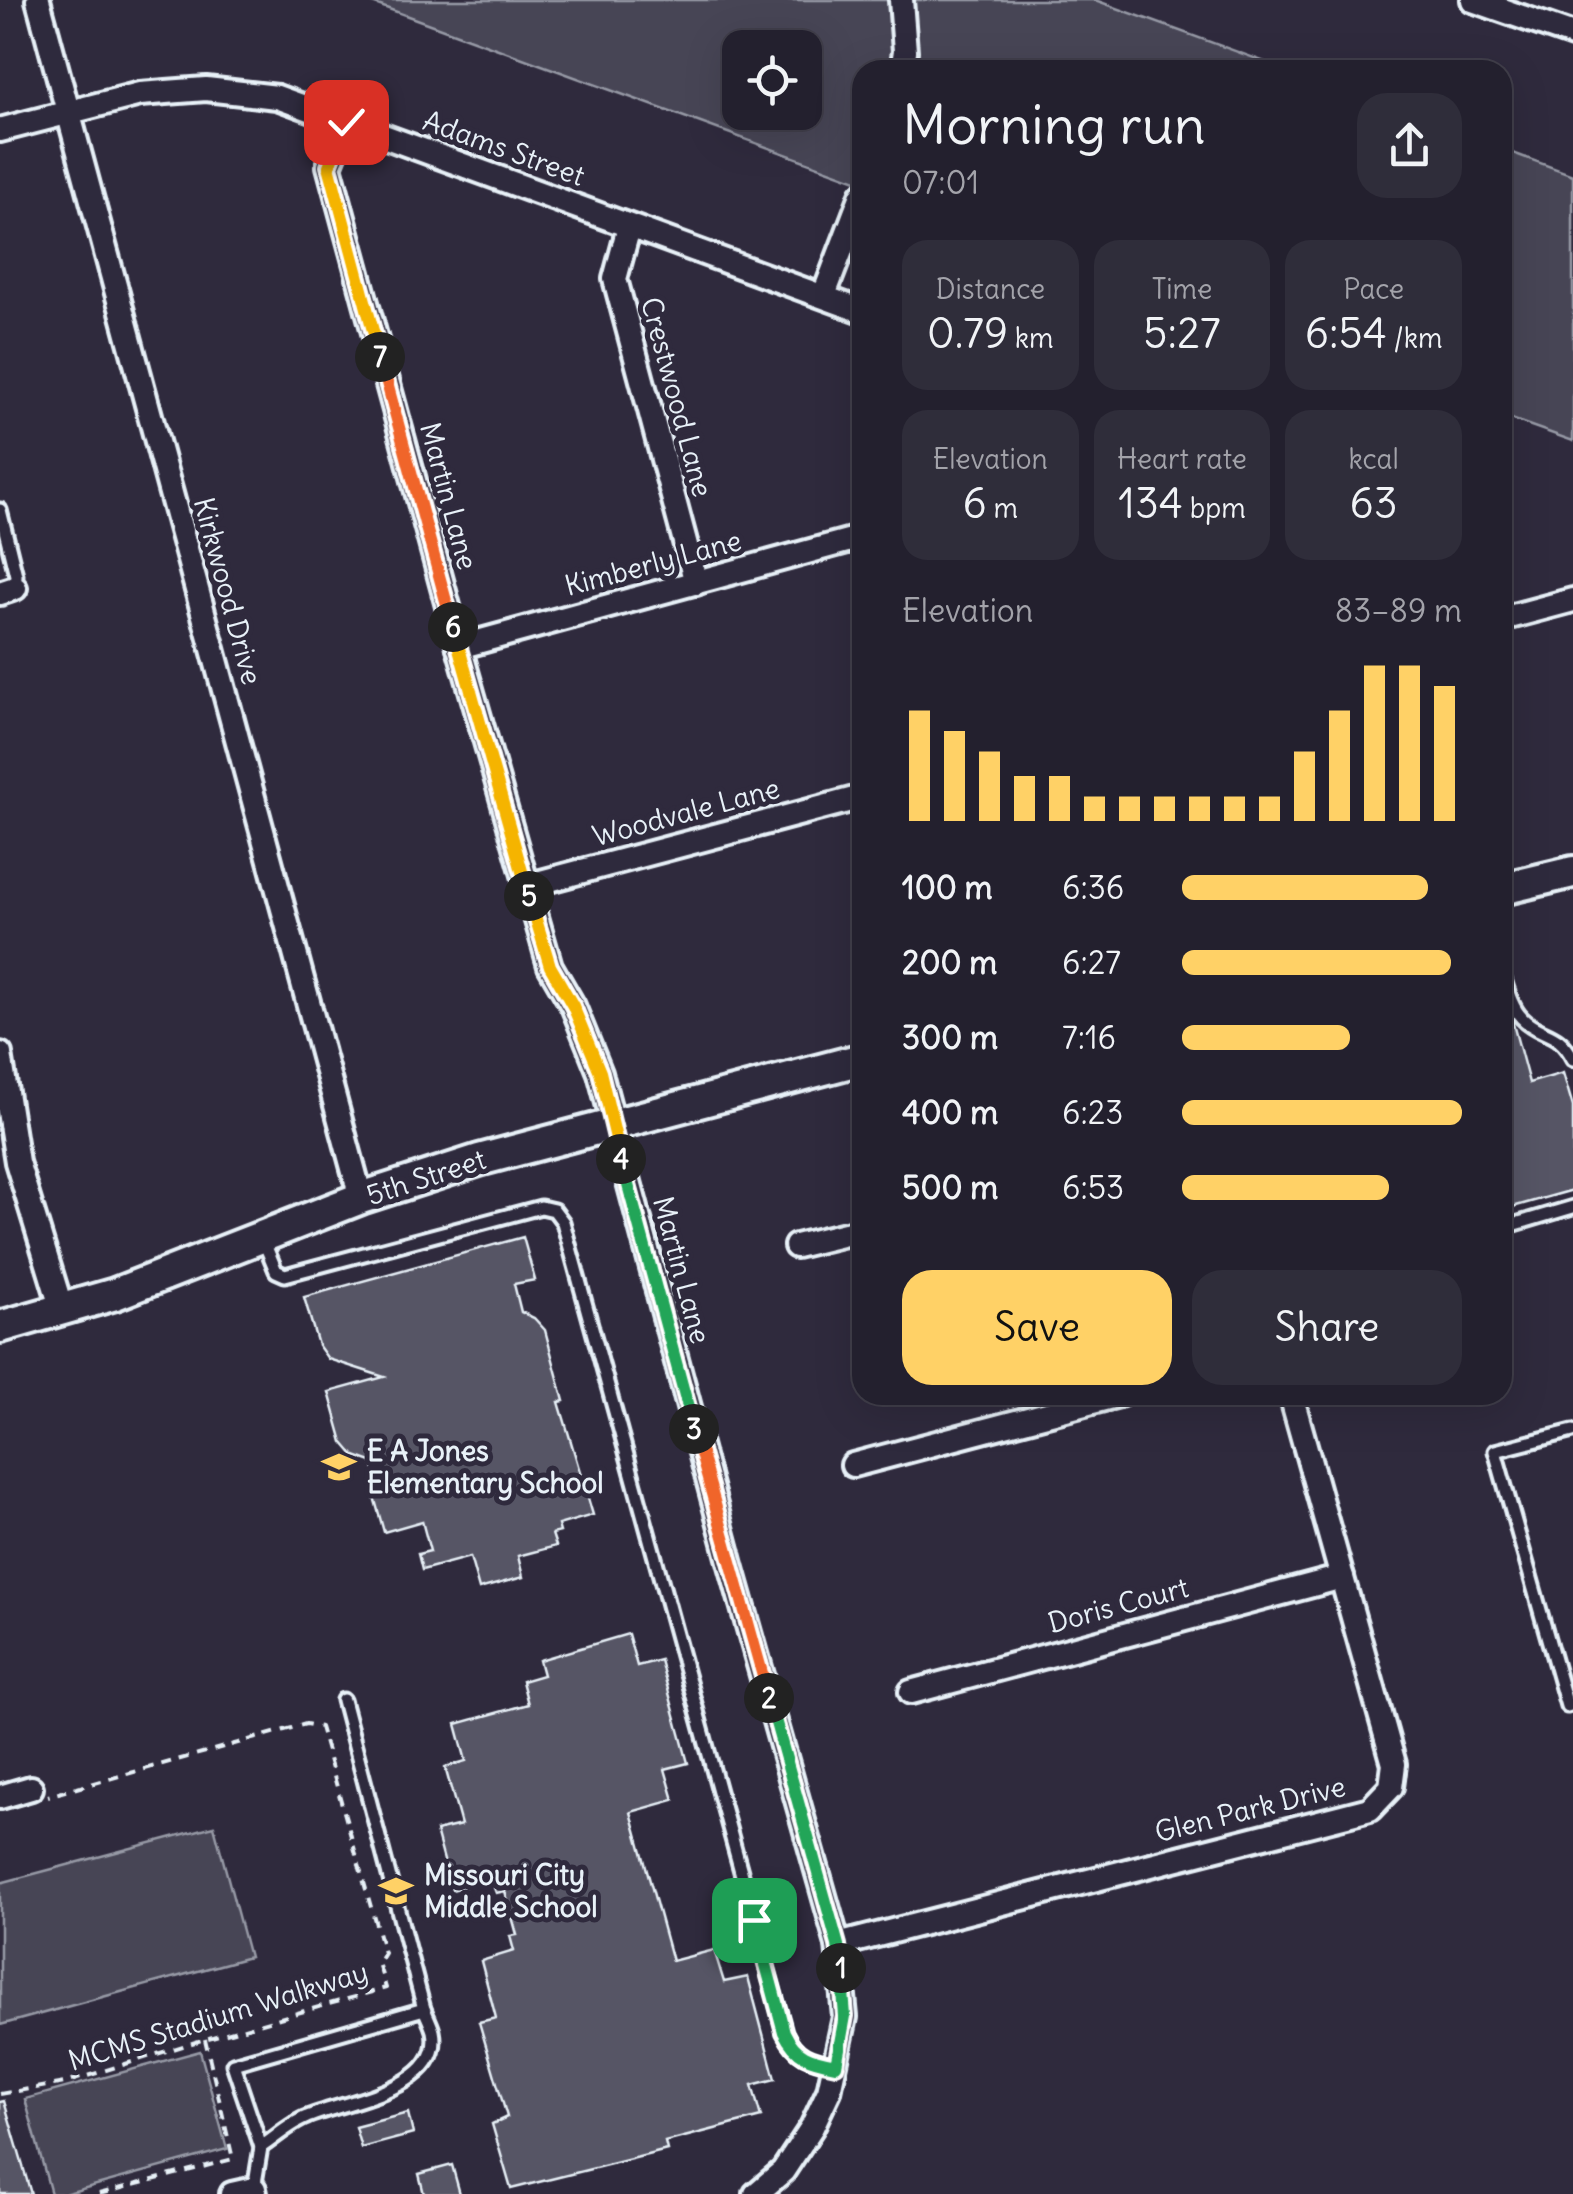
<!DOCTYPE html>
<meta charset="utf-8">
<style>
body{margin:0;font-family:Delius,sans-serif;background:#2f2d3a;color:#f1f3f6;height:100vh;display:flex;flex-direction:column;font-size:38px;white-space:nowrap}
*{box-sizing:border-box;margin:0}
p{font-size:32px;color:#a3a3aa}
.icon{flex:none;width:55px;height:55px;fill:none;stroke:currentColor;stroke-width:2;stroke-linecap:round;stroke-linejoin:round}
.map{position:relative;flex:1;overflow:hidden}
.details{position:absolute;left:852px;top:60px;width:660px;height:1345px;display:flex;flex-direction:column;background:#23202e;border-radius:30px;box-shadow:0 10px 40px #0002,0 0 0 2px #403e4a}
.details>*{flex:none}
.tools{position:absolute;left:722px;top:30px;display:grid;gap:20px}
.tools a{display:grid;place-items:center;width:100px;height:100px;border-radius:20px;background:#23202e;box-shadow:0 10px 40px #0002,0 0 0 2px #403e4a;font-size:50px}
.pin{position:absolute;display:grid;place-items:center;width:85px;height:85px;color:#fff;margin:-42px;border-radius:20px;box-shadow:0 5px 15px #0006}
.km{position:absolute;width:50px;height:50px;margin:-25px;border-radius:50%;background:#222;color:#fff;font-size:28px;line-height:50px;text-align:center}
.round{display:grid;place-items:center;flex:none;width:105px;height:105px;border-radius:30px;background:#2f2d3a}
.summary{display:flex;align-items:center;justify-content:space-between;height:170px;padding:0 50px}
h1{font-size:55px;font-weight:600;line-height:75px}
.metrics{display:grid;grid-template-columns:repeat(3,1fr);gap:15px;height:170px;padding:10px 50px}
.metrics div{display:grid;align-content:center;border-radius:25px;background:#2f2d3a;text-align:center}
.metrics b{font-size:42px;font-weight:600}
.metrics small{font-size:28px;font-weight:400}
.metrics p{font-size:28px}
.chart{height:280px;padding:20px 50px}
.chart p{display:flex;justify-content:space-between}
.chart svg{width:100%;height:180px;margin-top:10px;stroke:#ffd166;stroke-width:6}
.action{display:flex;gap:20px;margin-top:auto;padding:20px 50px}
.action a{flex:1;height:115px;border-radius:30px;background:#ffd166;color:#111;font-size:40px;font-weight:600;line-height:115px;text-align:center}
.action a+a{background:#2f2d3a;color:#f1f3f6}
ul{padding:0 50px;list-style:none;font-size:32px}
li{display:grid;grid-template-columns:160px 120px 1fr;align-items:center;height:75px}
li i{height:25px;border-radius:12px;background:#ffd166}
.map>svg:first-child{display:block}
</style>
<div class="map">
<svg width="1573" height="2194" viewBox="0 0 1573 2194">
<rect width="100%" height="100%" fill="#2f2a3d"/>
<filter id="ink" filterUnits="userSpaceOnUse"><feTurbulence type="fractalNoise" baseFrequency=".01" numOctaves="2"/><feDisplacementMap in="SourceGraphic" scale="20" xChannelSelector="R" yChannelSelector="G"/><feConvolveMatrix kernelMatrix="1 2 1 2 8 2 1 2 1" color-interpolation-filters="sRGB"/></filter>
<g filter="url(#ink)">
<g fill="#464455" stroke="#979aa6" stroke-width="2.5" fill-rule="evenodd">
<path d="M364,0H1095L1287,70H862V182ZM740,48H805V112H740Z"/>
<polygon points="1502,149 1573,175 1573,441 1503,416"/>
<polygon points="214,1826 249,1957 0,2025 0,1883"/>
<polygon points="200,2051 227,2149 64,2194 51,2194 25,2099"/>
</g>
<g fill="#575565" stroke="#e8f1f8" stroke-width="2.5">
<polygon points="1502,1004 1512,1020 1529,1083 1563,1073 1573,1107 1573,1190 1502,1210"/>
<polygon points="523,1237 535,1280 514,1284 521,1312 534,1318 545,1330 564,1401 559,1402 593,1515 558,1525 560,1532 552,1534 556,1546 518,1556 523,1577 479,1589 470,1557 422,1570 418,1554 430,1551 422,1521 384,1532 373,1493 380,1491 372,1462 355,1456 343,1442 329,1392 384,1377 328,1359 318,1345 304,1297"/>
<polygon points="628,1634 637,1666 660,1660 688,1763 665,1769 674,1800 631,1812 672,1961 714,1950 724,1982 748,1977 775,2079 752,2085 761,2117 665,2142 667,2150 511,2189 492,2124 507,2117 479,2022 496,2018 481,1961 514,1951 510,1936 517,1935 505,1891 496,1893 491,1879 452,1890 436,1831 461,1825 445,1767 466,1761 456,1724 528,1704 522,1681 543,1675 539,1660"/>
<polygon points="4,2101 31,2194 0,2194 0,2102"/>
<polygon points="408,2113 413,2134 361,2148 355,2127"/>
<polygon points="452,2165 460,2194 424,2194 419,2174"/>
</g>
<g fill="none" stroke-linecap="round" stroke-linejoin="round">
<g stroke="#e8f1f8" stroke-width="19">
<g id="lane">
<polyline points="0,510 16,575 15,588"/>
<path d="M1502,973C1507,988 1511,1007 1522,1018C1540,1037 1558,1029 1573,1059"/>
<polyline points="1502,1228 1573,1207"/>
<path d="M262,1237L276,1271L285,1275L541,1207L554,1210L563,1222L785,2032C796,2057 809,2060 836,2065"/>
<polyline points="1573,1431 1495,1451 1567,1706 1573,1704"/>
<path d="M261,2147C276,2137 291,2123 307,2117C345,2101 445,2088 433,2031C431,2024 427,2016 424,2009"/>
<polyline points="254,2189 261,2147 233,2064 424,2009 343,1700"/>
</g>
</g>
<g stroke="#e8f1f8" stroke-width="30">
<g id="street">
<polyline points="38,0 361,1198"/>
<polyline points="901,0 905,51 902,70"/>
<polyline points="1473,0 1573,35"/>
<polyline points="347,122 329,166 459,647 550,966 573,1006 600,1073 731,1565 838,1945 845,2017 829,2091 812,2127 783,2171 756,2194"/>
<polyline points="0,130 140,94 206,89 277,97 862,311"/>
<polyline points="629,227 615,279 696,583"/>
<polyline points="824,295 862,195"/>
<polyline points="0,593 15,588"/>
<polyline points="1502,619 1573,600"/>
<polyline points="459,647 862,537"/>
<polyline points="526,886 862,797"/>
<polyline points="0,1054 17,1162 62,1310"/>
<polyline points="796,1246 862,1230"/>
<polyline points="853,1465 1119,1395"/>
<polyline points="911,1692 1342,1577"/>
<polyline points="0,1797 31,1788"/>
<polyline points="838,1945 1370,1809 1391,1787 1394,1764 1291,1395"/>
<polyline points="232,2194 254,2189 255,2194"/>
</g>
</g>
<g stroke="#e8f1f8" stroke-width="38">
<g id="secondary">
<polyline points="1502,889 1573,872"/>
<polyline points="0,1327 115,1294 361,1198 479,1160 862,1059"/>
</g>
</g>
<g stroke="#e8f1f8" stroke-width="4" stroke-dasharray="10 8" stroke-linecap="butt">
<polyline points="0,2094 65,2083 205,2039 386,1988 378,1963 384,1953 320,1727 306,1724 48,1796"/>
<polyline points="99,2194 233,2159 205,2039"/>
</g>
<use href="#lane" stroke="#2f2a3d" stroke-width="11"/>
<use href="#street" stroke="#2f2a3d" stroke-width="22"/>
<use href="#secondary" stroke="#2f2a3d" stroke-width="30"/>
</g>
</g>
<g fill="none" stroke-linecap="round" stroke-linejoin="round" filter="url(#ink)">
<g stroke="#fff" stroke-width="20">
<path id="split-1" d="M754,1920L784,2032C796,2057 810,2060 836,2065L845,2016L841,1968"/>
</g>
<g stroke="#fff" stroke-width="20">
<polyline id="split-2" points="769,1698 838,1945 841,1968"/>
</g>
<g stroke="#fff" stroke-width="20">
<polyline id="split-3" points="694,1429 769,1698"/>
</g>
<g stroke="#fff" stroke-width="20">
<polyline id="split-4" points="621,1159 694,1429"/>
</g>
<g stroke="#fff" stroke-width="20">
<polyline id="split-5" points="529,896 550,966 573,1006 600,1072 621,1159"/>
</g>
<g stroke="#fff" stroke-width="20">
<polyline id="split-6" points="453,627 529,896"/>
</g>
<g stroke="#fff" stroke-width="20">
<polyline id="split-7" points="380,357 453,627"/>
</g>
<g stroke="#fff" stroke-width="20">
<polyline id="split-8" points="346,122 329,166 380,357"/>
</g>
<use href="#split-1" stroke="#22a559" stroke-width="12"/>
<use href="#split-2" stroke="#22a559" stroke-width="12"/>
<use href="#split-3" stroke="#f0652b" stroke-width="12"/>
<use href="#split-4" stroke="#22a559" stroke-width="12"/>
<use href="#split-5" stroke="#f5b400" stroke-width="12"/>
<use href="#split-6" stroke="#f5b400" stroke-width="12"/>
<use href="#split-7" stroke="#f0652b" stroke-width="12"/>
<use href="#split-8" stroke="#f5b400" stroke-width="12"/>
</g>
<defs>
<g id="school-bare" transform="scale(2.7)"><path d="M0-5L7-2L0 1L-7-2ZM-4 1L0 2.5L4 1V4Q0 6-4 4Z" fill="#ffd166" stroke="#2f2a3d" stroke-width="2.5" paint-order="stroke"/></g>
</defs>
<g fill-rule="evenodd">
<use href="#school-bare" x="339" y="1467"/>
<use href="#school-bare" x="396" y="1891"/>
</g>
<g text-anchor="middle" stroke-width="10" stroke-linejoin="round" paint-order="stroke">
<g font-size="28" fill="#e8f1f8" stroke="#2f2a3d">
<text transform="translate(504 148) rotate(20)" y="10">Adams Street</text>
<text transform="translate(677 397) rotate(75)" y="10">Crestwood Lane</text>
<text transform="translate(449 496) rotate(75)" y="10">Martin Lane</text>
<text transform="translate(653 563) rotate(-15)" y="10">Kimberly Lane</text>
<text transform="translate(228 591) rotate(75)" y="10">Kirkwood Drive</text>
<text transform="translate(686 812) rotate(-15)" y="10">Woodvale Lane</text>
<text transform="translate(426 1177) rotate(-18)" y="10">5th Street</text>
<text transform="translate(682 1270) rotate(75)" y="10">Martin Lane</text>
<text transform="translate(1118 1605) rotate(-15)" y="10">Doris Court</text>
<text transform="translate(1250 1809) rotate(-14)" y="10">Glen Park Drive</text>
<text transform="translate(218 2016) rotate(-17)" y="10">MCMS Stadium Walkway</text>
</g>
<g font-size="28" font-weight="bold" fill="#e8f1f8" stroke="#2f2a3d" text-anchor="start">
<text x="367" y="1461">E A Jones<tspan x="367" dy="32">Elementary School</tspan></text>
<text x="424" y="1885">Missouri City<tspan x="424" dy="32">Middle School</tspan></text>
</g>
</g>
</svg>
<div class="tools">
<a><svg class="icon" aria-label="locate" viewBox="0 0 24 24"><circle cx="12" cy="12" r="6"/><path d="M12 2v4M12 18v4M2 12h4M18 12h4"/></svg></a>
</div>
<div class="pin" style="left:754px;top:1920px;background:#1e9e55"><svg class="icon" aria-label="arrive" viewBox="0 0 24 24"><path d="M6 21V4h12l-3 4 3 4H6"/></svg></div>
<div class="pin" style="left:346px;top:122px;background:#d93025"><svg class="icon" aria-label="check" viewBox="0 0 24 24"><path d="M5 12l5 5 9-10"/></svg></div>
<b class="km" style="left:841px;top:1968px">1</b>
<b class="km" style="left:769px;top:1698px">2</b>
<b class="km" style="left:694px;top:1429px">3</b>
<b class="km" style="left:621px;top:1159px">4</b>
<b class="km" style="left:529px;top:896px">5</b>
<b class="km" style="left:453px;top:627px">6</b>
<b class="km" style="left:380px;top:357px">7</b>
<section class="details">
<div class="summary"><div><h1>Morning run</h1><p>07:01</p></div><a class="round"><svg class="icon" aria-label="share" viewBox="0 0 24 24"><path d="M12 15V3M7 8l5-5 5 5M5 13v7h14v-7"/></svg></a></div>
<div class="metrics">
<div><p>Distance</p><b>0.79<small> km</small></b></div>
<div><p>Time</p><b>5:27</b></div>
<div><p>Pace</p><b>6:54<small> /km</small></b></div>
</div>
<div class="metrics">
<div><p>Elevation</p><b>6<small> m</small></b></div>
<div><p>Heart rate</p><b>134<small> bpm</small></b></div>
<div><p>kcal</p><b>63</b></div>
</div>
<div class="chart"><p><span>Elevation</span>83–89 m</p>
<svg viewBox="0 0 160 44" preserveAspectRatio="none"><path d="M5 44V17M15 44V22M25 44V27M35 44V33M45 44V33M55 44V38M65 44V38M75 44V38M85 44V38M95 44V38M105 44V38M115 44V27M125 44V17M135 44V6M145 44V6M155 44V11"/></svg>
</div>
<ul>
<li><b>100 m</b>6:36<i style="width:88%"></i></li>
<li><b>200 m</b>6:27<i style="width:96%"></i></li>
<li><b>300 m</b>7:16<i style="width:60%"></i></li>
<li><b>400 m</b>6:23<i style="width:100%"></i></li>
<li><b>500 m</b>6:53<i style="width:74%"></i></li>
</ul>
<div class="action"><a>Save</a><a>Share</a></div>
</section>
</div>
